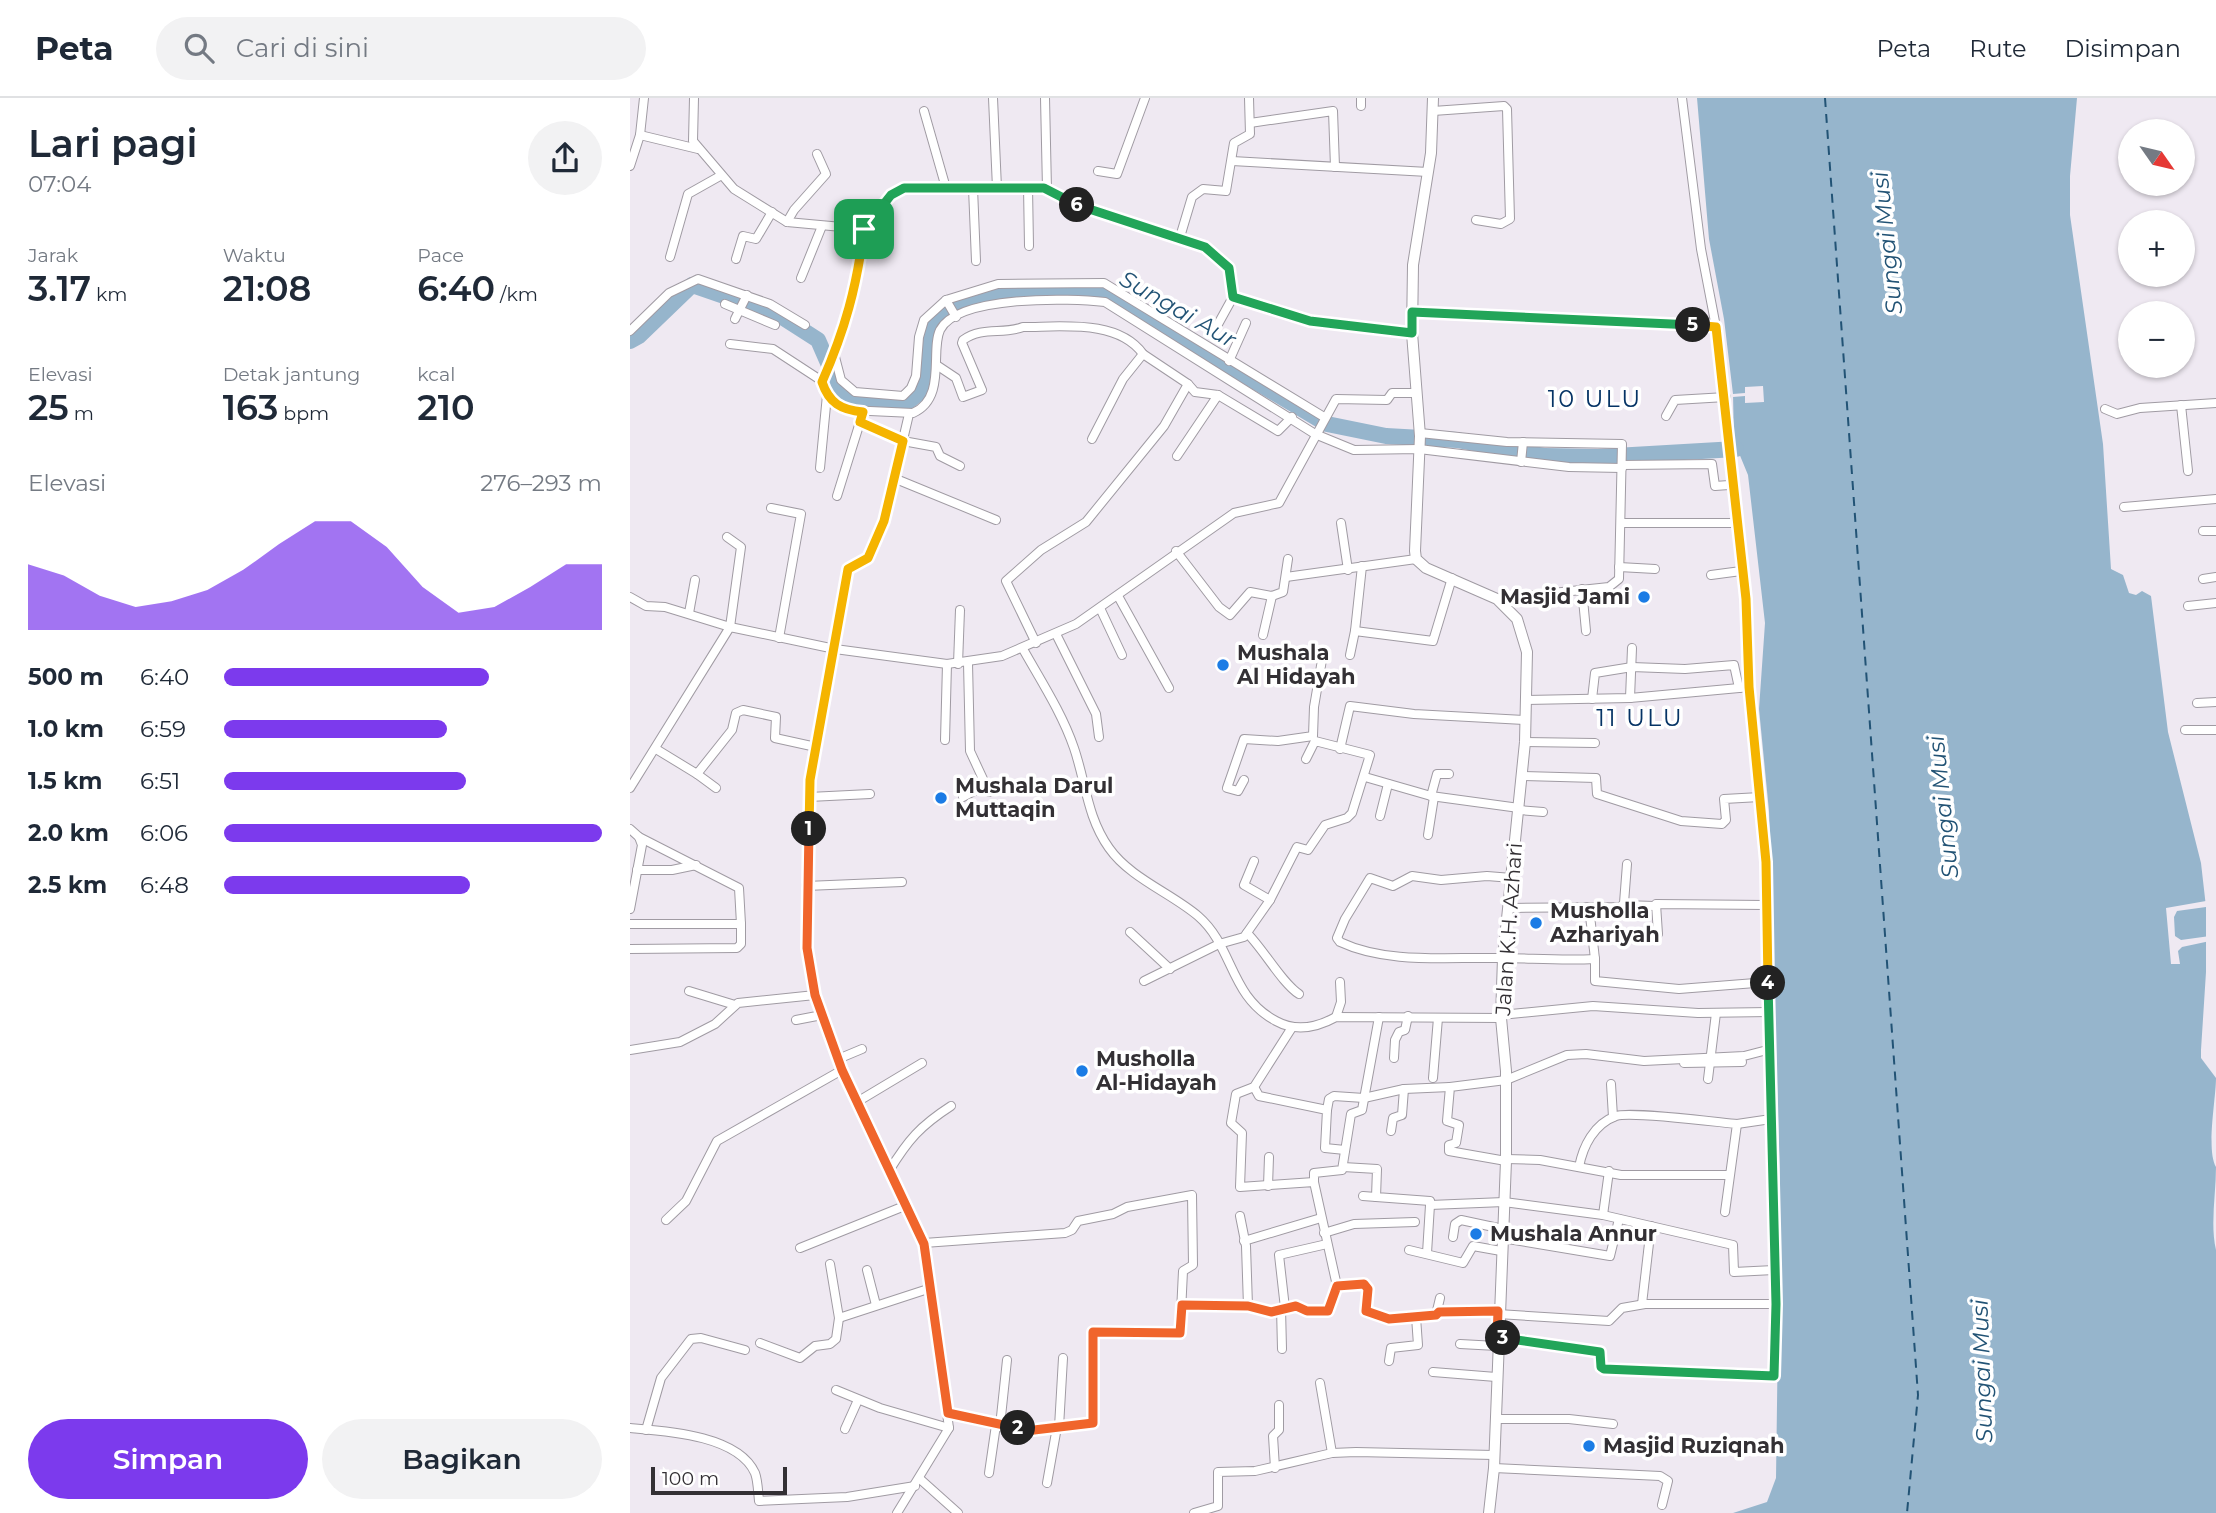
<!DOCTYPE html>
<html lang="id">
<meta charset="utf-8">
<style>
body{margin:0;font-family:Montserrat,sans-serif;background:#f2f2f3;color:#1f2937;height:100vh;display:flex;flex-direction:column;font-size:26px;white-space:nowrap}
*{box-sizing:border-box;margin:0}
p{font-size:23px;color:#747a83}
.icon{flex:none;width:38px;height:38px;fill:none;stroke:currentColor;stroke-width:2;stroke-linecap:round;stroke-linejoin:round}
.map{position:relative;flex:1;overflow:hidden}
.sheet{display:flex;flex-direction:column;background:#fff;width:630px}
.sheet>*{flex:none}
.needle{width:46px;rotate:124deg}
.tools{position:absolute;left:1488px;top:21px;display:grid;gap:14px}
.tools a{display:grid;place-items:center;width:77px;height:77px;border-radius:50%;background:#fff;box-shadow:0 2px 5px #0004;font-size:35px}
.scale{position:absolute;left:21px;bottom:18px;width:136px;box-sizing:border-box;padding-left:7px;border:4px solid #333034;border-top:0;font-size:19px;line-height:24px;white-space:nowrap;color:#333034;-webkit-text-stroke:5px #fff;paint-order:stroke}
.pin{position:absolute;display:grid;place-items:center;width:60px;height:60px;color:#fff;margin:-30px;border-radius:14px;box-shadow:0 4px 10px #0006}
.km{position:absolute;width:35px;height:35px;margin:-18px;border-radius:50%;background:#222;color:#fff;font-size:19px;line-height:35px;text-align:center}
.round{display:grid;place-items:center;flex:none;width:74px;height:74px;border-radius:37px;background:#f2f2f3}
.overview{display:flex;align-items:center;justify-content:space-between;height:119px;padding:0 28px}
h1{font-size:38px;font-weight:600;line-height:52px}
.figures{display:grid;grid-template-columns:repeat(3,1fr);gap:10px;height:119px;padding:7px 28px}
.figures div{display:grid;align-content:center}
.figures b{font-size:35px;font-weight:600}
.figures small{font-size:19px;font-weight:400}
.figures p{font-size:19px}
.chart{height:196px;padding:14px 28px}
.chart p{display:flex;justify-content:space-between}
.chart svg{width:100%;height:126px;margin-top:7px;fill:#7c3aed;opacity:.7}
.cta{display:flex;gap:14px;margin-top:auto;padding:14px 28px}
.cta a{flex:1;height:80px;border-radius:42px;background:#7c3aed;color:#fff;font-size:28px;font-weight:600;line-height:80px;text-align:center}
.cta a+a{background:#f2f2f3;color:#1f2937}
ul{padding:0 28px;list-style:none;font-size:23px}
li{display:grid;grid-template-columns:112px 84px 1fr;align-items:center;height:52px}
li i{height:18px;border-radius:9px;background:#7c3aed}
header{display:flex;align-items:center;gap:42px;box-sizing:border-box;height:98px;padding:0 35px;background:#fff;border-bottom:2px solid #e0e1e3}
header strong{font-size:33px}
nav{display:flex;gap:38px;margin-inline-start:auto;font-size:24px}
.search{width:490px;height:63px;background:#f2f2f3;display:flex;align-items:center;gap:18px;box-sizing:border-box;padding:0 24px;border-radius:38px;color:#747a83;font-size:26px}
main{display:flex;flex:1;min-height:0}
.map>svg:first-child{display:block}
</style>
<header>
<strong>Peta</strong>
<div class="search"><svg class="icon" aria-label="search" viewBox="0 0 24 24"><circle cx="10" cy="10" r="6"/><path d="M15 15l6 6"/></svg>Cari di sini</div>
<nav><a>Peta</a><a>Rute</a><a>Disimpan</a></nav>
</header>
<main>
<section class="sheet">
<div class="overview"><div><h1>Lari pagi</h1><p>07:04</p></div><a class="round"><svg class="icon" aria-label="share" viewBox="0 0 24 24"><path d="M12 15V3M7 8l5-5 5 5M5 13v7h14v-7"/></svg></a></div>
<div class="figures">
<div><p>Jarak</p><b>3.17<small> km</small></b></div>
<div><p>Waktu</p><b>21:08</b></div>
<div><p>Pace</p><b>6:40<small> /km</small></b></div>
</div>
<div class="figures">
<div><p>Elevasi</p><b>25<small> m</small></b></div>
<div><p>Detak jantung</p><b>163<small> bpm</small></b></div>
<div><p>kcal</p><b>210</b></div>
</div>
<div class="chart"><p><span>Elevasi</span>276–293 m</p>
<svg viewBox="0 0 160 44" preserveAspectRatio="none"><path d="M0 44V21L10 25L20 32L30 36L40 34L50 30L60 23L70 14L80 6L90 6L100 15L110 29L120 38L130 36L140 29L150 21L160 21V44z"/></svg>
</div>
<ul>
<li><b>500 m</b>6:40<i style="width:70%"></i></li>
<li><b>1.0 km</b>6:59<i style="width:59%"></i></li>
<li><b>1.5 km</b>6:51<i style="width:64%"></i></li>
<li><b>2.0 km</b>6:06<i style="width:100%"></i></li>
<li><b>2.5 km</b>6:48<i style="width:65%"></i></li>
</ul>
<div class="cta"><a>Simpan</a><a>Bagikan</a></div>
</section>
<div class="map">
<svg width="1586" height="1415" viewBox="0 0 1586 1415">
<rect width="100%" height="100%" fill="#efe9f2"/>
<path fill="#96b5cc" d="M1067,0H1447L1440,78V117L1473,346L1481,471L1493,477L1499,495L1506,497L1512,493L1521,498L1538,634L1571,765L1576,809V874L1571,952V960L1586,980C1586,1001 1576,1052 1586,1069C1586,1096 1580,1126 1586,1152V1415H1103L1137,1404L1146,1380L1150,1086L1139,713L1129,611L1135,525L1118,377L1104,343L1103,296L1094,221L1079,141Z"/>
<g fill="#efe9f2">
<polygon points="1133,288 1134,304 1115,305 1115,298 1103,299 1103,296 1115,295 1115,289"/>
<polygon points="1576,803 1576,809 1547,813 1544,819 1545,838 1551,842 1580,838 1580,843 1552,849 1548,853 1550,866 1541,866 1536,810"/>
</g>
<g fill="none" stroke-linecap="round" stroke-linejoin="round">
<polyline stroke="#96b5cc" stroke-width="16" points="0,243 9,238 62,187 149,217 188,242 209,290 219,298 233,302 279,303 292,293 303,228 313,215 356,196 455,190 477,192 540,233 697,326 756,338 827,342 915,358 968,359 1106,351"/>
<polyline stroke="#225375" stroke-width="2" stroke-dasharray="9 7" stroke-linecap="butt" points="1195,0 1288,1297 1277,1415"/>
<g stroke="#a09ba3" stroke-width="10">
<g id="minor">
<polyline points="64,0 63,43 104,91 157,124 234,131"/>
<polyline points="363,0 367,90"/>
<polyline points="415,0 417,91"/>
<polyline points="731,8 731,0"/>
<polyline points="294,13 316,90"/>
<polyline points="803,13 874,8 877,11 880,121 871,126 846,122"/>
<polyline points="620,25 703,13 705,69"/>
<polyline points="10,37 68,51"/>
<polyline points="602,63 798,74"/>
<polyline points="0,68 10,37 14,0"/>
<polyline points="468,73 487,76 515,0"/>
<polyline points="398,89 399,148"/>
<polyline points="343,90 346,163"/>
<polyline points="157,124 164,112 196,76 187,56"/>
<polyline points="550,139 562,99 573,91 596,93 604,45 620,36 619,0"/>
<polyline points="40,159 58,96 90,78"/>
<polyline points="106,161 113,138 126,141 142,114"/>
<polyline points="171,180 192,128"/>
<polyline points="316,202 326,219"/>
<polyline points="95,206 145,227"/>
<polyline points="782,214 1086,229 1071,151 1052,0"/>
<polyline points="105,221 117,197"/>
<polyline points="587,228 603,199"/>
<polyline points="1086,229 1116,501 1118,564 1136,764 1141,1021 1107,1026"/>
<polyline points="0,233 39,195 68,181 140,206 175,227"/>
<path d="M782,235L680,223L603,199L599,170L575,149L470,116L414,90H274C259,96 239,117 233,133C229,146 231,162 228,176C221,214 207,248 192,283L202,304L218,312L283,315C317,300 300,253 310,232C328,197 441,200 475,204L685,336L724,352L789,351L939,369L992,370"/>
<polyline points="100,246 143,251 192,283"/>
<polyline points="205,259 211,282 225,294 273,298 281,290 286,278 289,239 294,222 316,202 368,186 474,185 694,319"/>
<polyline points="599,263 616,225"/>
<path d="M308,268L326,280L333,299L352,292L332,245L333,242C353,228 372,237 393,229C431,229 488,221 513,256"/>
<polyline points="1551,307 1558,373"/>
<polyline points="1475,311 1487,316 1510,310 1586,305"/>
<polyline points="1036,318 1045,302 1096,299"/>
<polyline points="230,324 273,343 306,349 310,358 330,368"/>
<polyline points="790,335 877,344 992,346 989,481 979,489 867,501"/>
<polyline points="462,341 493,281 513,256 558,286 565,294 588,297"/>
<polyline points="547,358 588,297 648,333 662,319"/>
<polyline points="891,364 893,344"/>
<polyline points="992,367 1082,366 1085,388 1099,387"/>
<polyline points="190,370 197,297"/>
<polyline points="266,381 366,422"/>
<polyline points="207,398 231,321"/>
<polyline points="1494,409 1586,401"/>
<polyline points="141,410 171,416 149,540"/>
<polyline points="711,425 718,472"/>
<polyline points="991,425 1103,425"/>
<polyline points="1573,433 1586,433"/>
<polyline points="546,453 589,509 600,517 620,494 642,498 653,494 658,461"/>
<polyline points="989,469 1025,471"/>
<polyline points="1081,477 1111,473"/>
<polyline points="656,479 786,461"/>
<polyline points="1573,481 1586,479"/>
<polyline points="952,491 956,533"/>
<polyline points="488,498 539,590"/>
<polyline points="0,499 16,508 35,509 100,529 111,449 97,439"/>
<polyline points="1558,508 1586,505"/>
<polyline points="470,510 492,557"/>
<polyline points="59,515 65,482"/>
<polyline points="725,533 732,468"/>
<polyline points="426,536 466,616 469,639"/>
<polyline points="633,537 642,498"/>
<polyline points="406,545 376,483 411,452 456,424 534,328 558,286"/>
<path d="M393,551C411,583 432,615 444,650C456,685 457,719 479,750C500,780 541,795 568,818C604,849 599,898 646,923C666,934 686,930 706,919L871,920"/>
<polyline points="720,557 725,533 803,543 822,480"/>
<polyline points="338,565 340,653 359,694"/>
<polyline points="328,566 330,512"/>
<polyline points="1000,600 1002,550"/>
<polyline points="962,601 965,575 1002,569 1055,571 1104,567 1109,590"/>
<polyline points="896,602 1000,600 1120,589"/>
<polyline points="1567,605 1586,604"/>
<polyline points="1555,632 1586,632"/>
<polyline points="315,642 317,566"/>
<polyline points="895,644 965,645"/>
<polyline points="26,651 67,676 102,632 106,615 113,612 146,619 145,640 186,649"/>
<polyline points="710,651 720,608 784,616 894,622"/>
<polyline points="67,676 86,690"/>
<polyline points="892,678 966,680 967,696 1051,723 1092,726 1096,722 1094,701 1130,699"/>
<polyline points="735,679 801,698 889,710"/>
<polyline points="614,682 608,693 597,690 614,641 648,643 683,638 684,609 693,556"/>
<polyline points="0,690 100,529 205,551 317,566 372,558 446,526 604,415 649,405 706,301 757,302 762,295 786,295"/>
<polyline points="801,698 807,676 819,676"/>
<polyline points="179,699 240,696"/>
<polyline points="333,699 355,687"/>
<polyline points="889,712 913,714"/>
<polyline points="750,718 758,686"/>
<polyline points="0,731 9,739 12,747 0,811"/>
<polyline points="798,737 804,699"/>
<polyline points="624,763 614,787 640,802 667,749 678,752 695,727 717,720 722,715 740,657 685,643 676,661"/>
<polyline points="7,772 42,772 66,767"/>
<path d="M882,780L857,778L811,782L782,778L763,788L740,780L715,821L707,840L710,844C757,866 816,859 866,860C899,860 931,863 965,861V883L1049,891L1138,884"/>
<polyline points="176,788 272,784"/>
<polyline points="993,807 1025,808"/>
<polyline points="959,809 965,861"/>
<polyline points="880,810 991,809 994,805 997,766"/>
<polyline points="0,826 111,826 109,790 9,739"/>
<polyline points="500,834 540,871"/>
<path d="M617,835C634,852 652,885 669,896"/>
<polyline points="1028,836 1026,806 1136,807"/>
<polyline points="0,851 107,850 111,846 111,826"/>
<polyline points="514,883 589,846 614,839 640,802"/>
<polyline points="59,893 105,907"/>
<polyline points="871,917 963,908 1068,915 1140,914"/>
<polyline points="706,919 711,904 710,884"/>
<polyline points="166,922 192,917"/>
<polyline points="661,931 624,989 606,996 601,1025 612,1035 610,1089 684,1084 707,1188"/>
<polyline points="0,952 50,944 85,926 108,905 185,897"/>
<polyline points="764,960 765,942 769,934 775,932 778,918"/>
<polyline points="208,961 232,951"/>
<polyline points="1054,965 1112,964"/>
<polyline points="803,980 808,920"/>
<polyline points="1078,981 1086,915"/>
<polyline points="981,986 983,1019"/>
<polyline points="624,989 629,998 697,1012 695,1050 715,1052"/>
<polyline points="227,1004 292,965"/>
<polyline points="697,1012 699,1001 704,998 734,1000 774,991 820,989"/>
<polyline points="761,1033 763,1020 772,1017 774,991"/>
<polyline points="876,1061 910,1062 991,1077 1099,1077"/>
<polyline points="876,1063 819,1053 819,1047 826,1045 829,1027 817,1023 820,989 876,982 937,957 956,956 1014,963 1114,958 1141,951"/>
<polyline points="713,1069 747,1071 746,1099 800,1103 800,1107 874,1104 973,1117 1103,1147 1104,1174 1144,1172"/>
<path d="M949,1069C953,1048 964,1026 986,1018C1000,1013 1086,1024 1107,1026L1095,1114"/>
<path d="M259,1073C278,1042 290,1028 321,1008"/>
<polyline points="684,1084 684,1075 712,1072 721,1016 732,1012 749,919"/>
<polyline points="638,1088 639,1059"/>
<polyline points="733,1098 746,1099"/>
<polyline points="973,1117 979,1073"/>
<polyline points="610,1118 616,1148 618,1208"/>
<polyline points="36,1122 56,1103 87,1043 212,972"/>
<polyline points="694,1135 724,1126 785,1124"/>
<polyline points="823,1139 825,1126 831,1122 873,1131"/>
<polyline points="872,1140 980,1158 989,1121"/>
<polyline points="614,1143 691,1120"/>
<polyline points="294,1145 435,1135 442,1132 448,1123 483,1116 497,1109 562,1097 563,1167 553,1173 550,1235 463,1234 464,1324 427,1329 417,1385"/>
<polyline points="170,1150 277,1107"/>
<polyline points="779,1152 833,1165 843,1148 871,1153"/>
<polyline points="797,1155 800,1107"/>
<polyline points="200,1166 209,1220 301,1190"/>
<polyline points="237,1172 246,1207"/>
<polyline points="1012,1206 1021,1128"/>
<polyline points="552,1207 618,1208 641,1214 666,1208 677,1213 698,1213 707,1188 734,1186 738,1191 736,1213 759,1221 806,1217 810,1200"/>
<polyline points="651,1210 652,1251"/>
<polyline points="655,1210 649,1157 697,1146"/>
<polyline points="809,1214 868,1213"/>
<polyline points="868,1216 979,1223 992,1210 1015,1206 1146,1206"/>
<polyline points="867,1240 894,1241 906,1246 970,1254 971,1269 974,1271 1144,1277 1146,1206 1141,1021"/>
<polyline points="130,1245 170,1260 185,1248 200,1246 206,1241 209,1220"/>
<polyline points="830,1246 867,1248"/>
<polyline points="759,1263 761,1250 788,1247 786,1219"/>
<polyline points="803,1274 866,1279"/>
<polyline points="690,1285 702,1355"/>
<polyline points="206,1292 250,1310 319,1330"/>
<path d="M318,1315C356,1322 388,1334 427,1329"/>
<polyline points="865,1321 939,1321 983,1326"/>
<polyline points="370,1328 377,1262"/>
<polyline points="429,1329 433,1260"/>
<path d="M0,1330C36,1333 108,1337 125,1375C128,1383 128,1394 129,1403L217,1399L285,1388"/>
<polyline points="215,1331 228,1302"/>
<polyline points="16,1332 31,1280 61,1241 71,1240 115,1252"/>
<polyline points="645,1370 643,1338 649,1332 649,1307"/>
<polyline points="864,1370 1030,1378 1038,1383 1032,1407"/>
<polyline points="359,1375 366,1327"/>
<polyline points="290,1381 328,1415"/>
<polyline points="267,1415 319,1330 294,1145 212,972 185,897 177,850 180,682 218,471 238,460 254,423 279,316"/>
<polyline points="564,1415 588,1408 588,1374 625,1373 702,1355 726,1354 864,1357"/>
</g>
</g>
<g stroke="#a09ba3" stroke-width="12">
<polyline id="tertiary" points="803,0 801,55 783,167 782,235 790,338 785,453 786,461 796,470 867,501 887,521 897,554 895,644 873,860 871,920 876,973 876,1063 864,1370 859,1415"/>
</g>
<use href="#minor" stroke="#fff" stroke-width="8"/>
<use href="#tertiary" stroke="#fff" stroke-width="10"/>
</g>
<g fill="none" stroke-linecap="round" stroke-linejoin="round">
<g stroke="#fff" stroke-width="14">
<path id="split-1" d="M179,731L180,682L218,471L238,460L254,423L273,343L230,324L233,314C211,312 199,305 192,284C215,232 227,188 234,131"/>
</g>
<g stroke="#fff" stroke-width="14">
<polyline id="split-2" points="179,731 177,850 185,897 212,972 294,1146 318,1315 388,1330"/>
</g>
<g stroke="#fff" stroke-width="14">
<polyline id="split-3" points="388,1330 404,1332 463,1325 463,1234 550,1235 552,1207 618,1208 641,1214 666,1208 677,1213 698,1213 707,1188 734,1186 738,1191 736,1213 759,1221 806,1217 809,1214 868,1213 867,1240 873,1240"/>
</g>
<g stroke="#fff" stroke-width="14">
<polyline id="split-4" points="873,1240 970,1254 971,1269 974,1271 1144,1278 1146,1206 1138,885"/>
</g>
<g stroke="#fff" stroke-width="14">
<polyline id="split-5" points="1063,227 1086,229 1116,501 1119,589 1136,764 1138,885"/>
</g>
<g stroke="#fff" stroke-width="14">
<polyline id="split-6" points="447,107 575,149 599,170 603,199 680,223 782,235 782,214 1063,227"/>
</g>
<g stroke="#fff" stroke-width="14">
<polyline id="split-7" points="234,131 261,97 274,90 414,90 447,107"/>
</g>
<use href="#split-1" stroke="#f5b400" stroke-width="9"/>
<use href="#split-2" stroke="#f0652b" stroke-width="9"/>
<use href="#split-3" stroke="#f0652b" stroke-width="9"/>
<use href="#split-4" stroke="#22a559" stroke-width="9"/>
<use href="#split-5" stroke="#f5b400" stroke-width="9"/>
<use href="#split-6" stroke="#22a559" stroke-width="9"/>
<use href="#split-7" stroke="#22a559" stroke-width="9"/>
</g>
<g fill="#1b7ce5" stroke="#fff" stroke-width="2.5">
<circle cx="1014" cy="499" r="7"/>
<circle cx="593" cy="567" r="7"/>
<circle cx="311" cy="700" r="7"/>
<circle cx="906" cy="825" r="7"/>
<circle cx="452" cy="973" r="7"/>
<circle cx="846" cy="1136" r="7"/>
<circle cx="959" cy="1348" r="7"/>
</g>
<g text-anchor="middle" stroke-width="7" stroke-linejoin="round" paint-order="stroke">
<g font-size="21" font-weight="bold" fill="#333034" stroke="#fff" text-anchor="start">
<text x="1000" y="506" text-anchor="end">Masjid Jami</text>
<text x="607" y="562">Mushala<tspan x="607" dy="24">Al Hidayah</tspan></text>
<text x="325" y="695">Mushala Darul<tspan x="325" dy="24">Muttaqin</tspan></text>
<text x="920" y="820">Musholla<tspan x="920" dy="24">Azhariyah</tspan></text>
<text x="466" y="968">Musholla<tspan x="466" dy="24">Al-Hidayah</tspan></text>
<text x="860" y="1143">Mushala Annur</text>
<text x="973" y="1355">Masjid Ruziqnah</text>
</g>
<g font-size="21" fill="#333034" stroke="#fff">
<text transform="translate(879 831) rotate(-86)" y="7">Jalan K.H. Azhari</text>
</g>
<g font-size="23" font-style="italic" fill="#225375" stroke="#fff">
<text transform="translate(1257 145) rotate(-96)" y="8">Sungai Musi</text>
<text transform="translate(548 211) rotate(30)" y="8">Sungai Aur</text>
<text transform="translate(1313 709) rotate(-96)" y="8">Sungai Musi</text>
<text transform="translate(1352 1273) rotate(-92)" y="8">Sungai Musi</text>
</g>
<g font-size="24" letter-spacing="2" fill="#053365" stroke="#fff">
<text x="965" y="309">10 ULU</text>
<text x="1010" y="628">11 ULU</text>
</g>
</g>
</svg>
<div class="tools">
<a><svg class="needle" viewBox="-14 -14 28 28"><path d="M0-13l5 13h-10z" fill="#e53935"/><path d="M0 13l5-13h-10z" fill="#747a83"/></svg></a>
<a>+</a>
<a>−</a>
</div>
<div class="scale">100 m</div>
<div class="pin" style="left:234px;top:131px;background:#1e9e55"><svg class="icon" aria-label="arrive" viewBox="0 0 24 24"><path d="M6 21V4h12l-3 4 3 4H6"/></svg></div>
<b class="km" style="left:179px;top:731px">1</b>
<b class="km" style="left:388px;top:1330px">2</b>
<b class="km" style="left:873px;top:1240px">3</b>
<b class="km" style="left:1138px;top:885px">4</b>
<b class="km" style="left:1063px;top:227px">5</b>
<b class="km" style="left:447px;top:107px">6</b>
</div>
</main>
